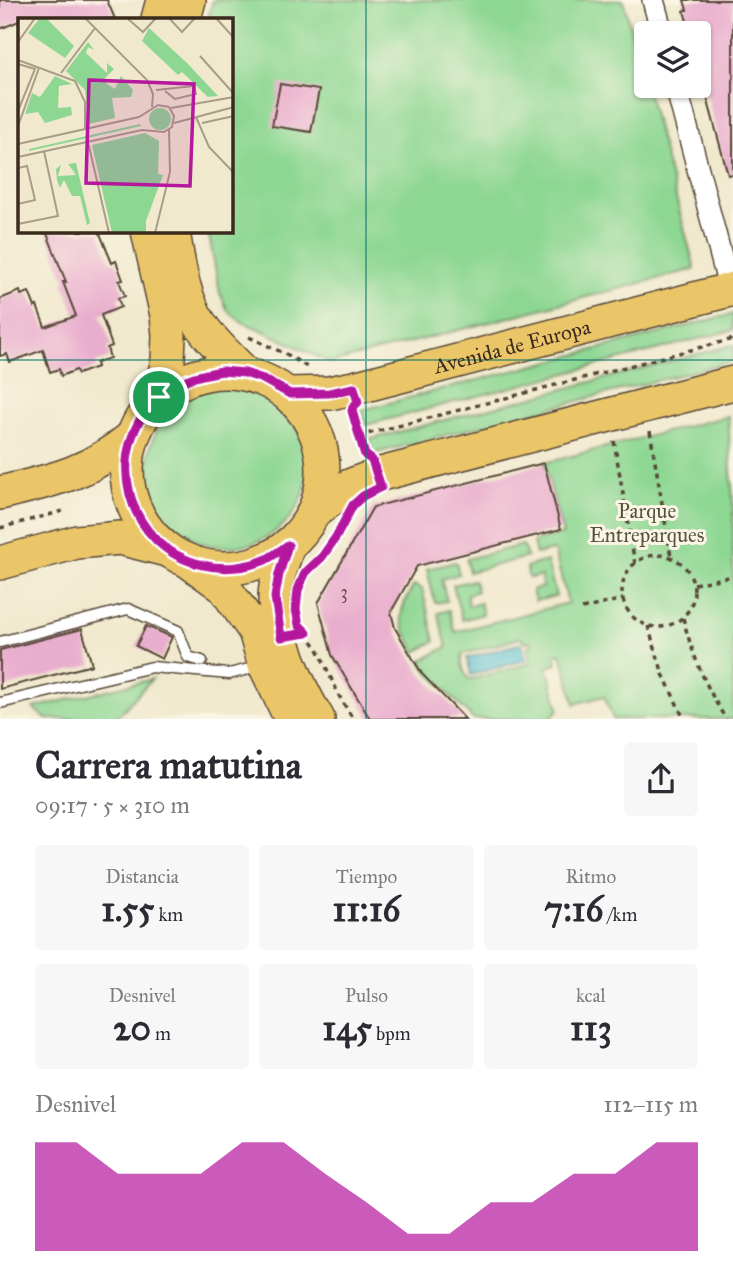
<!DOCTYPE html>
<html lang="es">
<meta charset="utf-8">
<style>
body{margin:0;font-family:"IM FELL Great Primer",serif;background:#f7f7f7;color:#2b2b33;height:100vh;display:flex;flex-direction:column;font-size:26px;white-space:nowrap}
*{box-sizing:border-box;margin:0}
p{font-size:23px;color:#7c7c81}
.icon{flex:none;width:38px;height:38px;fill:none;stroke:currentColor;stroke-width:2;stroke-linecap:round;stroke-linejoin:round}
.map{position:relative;height:719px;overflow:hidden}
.drawer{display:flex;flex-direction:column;background:#fff;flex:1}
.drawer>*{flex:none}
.tools{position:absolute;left:634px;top:21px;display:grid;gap:14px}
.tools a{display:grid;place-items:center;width:77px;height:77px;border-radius:7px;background:#fff;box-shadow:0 2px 5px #0004;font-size:35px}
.pin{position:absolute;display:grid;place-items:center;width:60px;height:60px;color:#fff;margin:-30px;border:4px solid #fff;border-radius:50%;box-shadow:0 2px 7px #0007}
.round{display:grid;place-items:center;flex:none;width:74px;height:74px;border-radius:7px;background:#f7f7f7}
.overview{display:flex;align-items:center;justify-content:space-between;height:119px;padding:0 35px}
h1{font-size:38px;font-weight:800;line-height:52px}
.metrics{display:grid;grid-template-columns:repeat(3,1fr);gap:10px;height:119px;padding:7px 35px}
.metrics div{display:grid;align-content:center;border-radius:7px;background:#f7f7f7;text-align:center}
.metrics b{font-size:35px;font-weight:800}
.metrics small{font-size:19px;font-weight:400}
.metrics p{font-size:19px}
.chart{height:196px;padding:14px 35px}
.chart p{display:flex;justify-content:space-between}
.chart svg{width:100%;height:126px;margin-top:7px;fill:#b5179e;opacity:.7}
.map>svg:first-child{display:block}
</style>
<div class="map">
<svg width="733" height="719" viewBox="0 0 733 719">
<rect width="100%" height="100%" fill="#fcf5e5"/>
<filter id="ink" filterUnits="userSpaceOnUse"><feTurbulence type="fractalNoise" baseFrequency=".0143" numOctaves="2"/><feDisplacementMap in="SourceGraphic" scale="14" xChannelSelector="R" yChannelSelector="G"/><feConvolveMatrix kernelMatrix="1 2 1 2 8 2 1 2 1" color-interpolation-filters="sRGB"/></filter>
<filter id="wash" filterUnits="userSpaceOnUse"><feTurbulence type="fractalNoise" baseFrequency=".00686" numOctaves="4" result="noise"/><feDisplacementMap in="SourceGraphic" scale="28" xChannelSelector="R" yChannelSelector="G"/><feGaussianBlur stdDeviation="1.57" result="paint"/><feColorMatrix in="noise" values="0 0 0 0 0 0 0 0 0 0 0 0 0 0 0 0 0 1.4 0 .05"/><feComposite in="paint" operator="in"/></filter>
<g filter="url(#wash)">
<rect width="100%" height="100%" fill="#f0e9cd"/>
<g fill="#8dd793" stroke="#648058" stroke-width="2" fill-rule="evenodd">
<polygon points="213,0 623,0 695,269 331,363 268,333 242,322 228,311 220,293 208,231 231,231 231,19 208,19"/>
<polygon points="733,314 733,330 366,425 362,410"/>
<polygon points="733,345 733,361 372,454 368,440"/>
<circle cx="228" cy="467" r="80"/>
<path d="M728,416L733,506V719H613L604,696L575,704L561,653L555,655L557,664L547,667L559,709L550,719H473L427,671L421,661L447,647L438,613L449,610L455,632L568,603L554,550L536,554L533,542L563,534L544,463ZM520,638L524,639L525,642L531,641L532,645L527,647L530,658L529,664L472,679H469C464,674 460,661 463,654Z"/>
<polygon points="523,545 527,557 469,572 466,559"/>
<polygon points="547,561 556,596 535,601 532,590 543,587 541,576 529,578 526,567"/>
<polygon points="456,562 459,574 441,579 447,601 435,603 427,569"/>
<polygon points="474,580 477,591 466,595 469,606 480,603 483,614 462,620 453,585"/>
<path d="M414,585L422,589L435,641L416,652C399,620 395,617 414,585Z"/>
<polygon points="152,679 115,719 46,719 33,708"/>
</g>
<polygon fill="#57bfd4" stroke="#497479" stroke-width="2" points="522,643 526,660 471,675 467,658"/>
<g id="blocks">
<g fill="#e9aecd">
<polygon points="0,0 107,0 115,19 19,19 19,21 0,29"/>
<polygon points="684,0 733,0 733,174 728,175 698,64 698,29 690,31 684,11 687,10"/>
<polygon points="280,84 319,90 311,132 272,126"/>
<polygon points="46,231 99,231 112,263 116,261 123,280 119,281 125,296 118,298 121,307 101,315 112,346 107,348 110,358 96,363 97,367 78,374 76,370 61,376 59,369 50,372 43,350 10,362 7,354 0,356 0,299 20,291 21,295 29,292 35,307 37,306 45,327 76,316 63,282 66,282"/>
<polygon points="544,463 561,529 417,566 391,612 395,628 422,674 465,719 371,719 367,714 332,655 318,603 373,507"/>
<polygon points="146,626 172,637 162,659 136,646"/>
<polygon points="82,629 92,665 0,689 0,650"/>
</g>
</g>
</g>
<g filter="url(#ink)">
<use href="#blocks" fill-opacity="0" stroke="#564738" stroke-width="2"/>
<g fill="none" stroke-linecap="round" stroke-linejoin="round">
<g stroke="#564738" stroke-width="13">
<g id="service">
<polyline points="0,642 128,609 178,631 188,657 202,661"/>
<polyline points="0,703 152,667 229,674 261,666"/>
</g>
</g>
<g stroke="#564738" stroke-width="24">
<g id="minor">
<polyline points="653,0 662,33"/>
<polyline points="676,86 730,290"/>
</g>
</g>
<g stroke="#564738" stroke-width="36">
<g id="primary">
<polyline points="158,19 163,0"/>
<polyline points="184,19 189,0"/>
<polyline points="148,231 167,315 169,335 168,360 159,397"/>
<path d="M173,231C178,262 183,299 201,325C213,343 230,358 245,373"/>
<circle cx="225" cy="470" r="98"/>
<path id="s1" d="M290,394L329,393L354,388L733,289"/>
<path d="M0,493C53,480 87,474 131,438"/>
<polyline points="314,512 349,486 377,475 733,383"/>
<path d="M288,545C283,562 275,581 275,598C276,636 298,687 318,719"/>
<polyline points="0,563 77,542 120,538 167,550"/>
<polyline points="191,563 224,587 255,631 265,665 291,719"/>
</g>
</g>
<g stroke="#564738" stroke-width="3.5" stroke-dasharray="5 5" stroke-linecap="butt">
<polyline points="249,337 288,355 307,367"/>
<polyline points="353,413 364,453"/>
<polyline points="650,431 671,557"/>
<polyline points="359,436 733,339"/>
<polyline points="614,441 635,564"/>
<polyline points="0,528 67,510"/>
<circle cx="658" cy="591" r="36"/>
<path d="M310,568C324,555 334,541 343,524"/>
<polyline points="694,584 733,576"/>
<polyline points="582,609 623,599"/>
<path d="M683,618C692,654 706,688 726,719"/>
<polyline points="648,626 663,674 684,719"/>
<polyline points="312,641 319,651 338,694 353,719"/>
</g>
<use href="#service" stroke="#fff" stroke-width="10"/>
<use href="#minor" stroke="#fff" stroke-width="21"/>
<use href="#primary" stroke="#ebc669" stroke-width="33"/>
</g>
</g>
<g fill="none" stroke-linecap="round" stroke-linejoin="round" filter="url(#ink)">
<g stroke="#fff" stroke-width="14">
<path id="route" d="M222,371L245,373L263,379L290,394L329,393L354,388L358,402L353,407L352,411L365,455L372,460L381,487L363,496L353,505L336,537L322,557L305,573L298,590L296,609L299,625L307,633L281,637L275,597L279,574L288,545C281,550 273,556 265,560C246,568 223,570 203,565C126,548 100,450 159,397C176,380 199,375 222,371Z"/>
</g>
<use href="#route" stroke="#b5179e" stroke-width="9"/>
</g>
<path fill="none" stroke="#0f766e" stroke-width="2" stroke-opacity="0.55" d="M366,0V719M0,360H733"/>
<g text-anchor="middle" stroke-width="6" stroke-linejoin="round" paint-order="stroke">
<g font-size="18" fill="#664b4a">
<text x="344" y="598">3</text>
</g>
<g font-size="21" fill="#3b2a1e" stroke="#fcf5e5">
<text dy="7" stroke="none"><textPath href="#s1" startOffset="228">Avenida de Europa</textPath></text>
</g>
<g font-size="21" fill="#50553b" stroke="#fcf5e5">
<text x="647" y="518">Parque<tspan x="647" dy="24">Entreparques</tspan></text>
</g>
</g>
<g transform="translate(18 18)">
<rect width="215" height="215" fill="#f0e9cd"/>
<path d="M22,0H28L56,28L47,40L10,15ZM131,10L170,46L200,78L190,79L164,54L160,57L124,23ZM70,24L76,32L70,29L68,35L89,55V45L96,51L87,60L89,66L97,71L103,58L115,72L113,79L94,80L97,100L71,106L67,72L48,53ZM37,58L54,66L41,68L40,90L53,89L54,97L27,105L20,94L7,96L14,75L22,79ZM131 101a11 11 0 1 1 22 0a11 11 0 1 1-22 0ZM122,106L123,108L11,133V131ZM127,115L141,123L140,156L145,157L128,203V215H94L74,127ZM58,145L72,205L69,207L62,178H54L46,162L42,170L39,162L38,151L43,147L40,158L58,157L50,146Z" fill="#8dd793"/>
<path fill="none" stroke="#a89d87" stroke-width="2" d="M67,0L129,62L135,76L134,89M109,0L125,14L138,0M151,0L164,14L177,0M198,0L216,20M0,24L17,0M182,38L216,76M0,42L57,63L67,84V111M0,46L17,51L0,93M43,55L77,10M138,72L176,68L178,76L157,81L147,73M153,90L216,79M178,99L191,129L216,155M156,105L216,89M184,105L216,98M0,108L21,50M70,124L91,215M0,126L121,99L140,87L151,89L156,98L154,109L146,114L124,112L0,139M0,150L9,148L17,182L0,186M0,206L40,198L26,133M137,215L152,154L151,111"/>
<path fill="#b5179e" fill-opacity="0.15" stroke="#b5179e" stroke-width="3.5" d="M71,62L176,66L172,168L68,165Z"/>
<rect width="215" height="215" fill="none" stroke="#3b2a1e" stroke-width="3.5"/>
</g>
</svg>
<div class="tools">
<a><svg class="icon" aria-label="layers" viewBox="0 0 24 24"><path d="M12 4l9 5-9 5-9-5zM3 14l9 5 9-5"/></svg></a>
</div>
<div class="pin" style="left:159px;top:397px;background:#1e9e55"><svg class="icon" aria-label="arrive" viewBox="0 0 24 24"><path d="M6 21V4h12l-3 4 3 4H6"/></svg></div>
</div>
<section class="drawer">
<div class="overview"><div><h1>Carrera matutina</h1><p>09:17 · 5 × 310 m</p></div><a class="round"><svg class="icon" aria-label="share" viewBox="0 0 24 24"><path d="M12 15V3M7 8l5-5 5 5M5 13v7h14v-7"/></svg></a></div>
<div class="metrics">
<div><p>Distancia</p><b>1.55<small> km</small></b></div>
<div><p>Tiempo</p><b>11:16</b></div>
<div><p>Ritmo</p><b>7:16<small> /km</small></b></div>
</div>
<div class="metrics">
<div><p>Desnivel</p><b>20<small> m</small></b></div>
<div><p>Pulso</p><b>145<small> bpm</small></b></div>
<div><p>kcal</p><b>113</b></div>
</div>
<div class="chart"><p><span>Desnivel</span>112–115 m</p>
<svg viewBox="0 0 160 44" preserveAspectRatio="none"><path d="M0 44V6L10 6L20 17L30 17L40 17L50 6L60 6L70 17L80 27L90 38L100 38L110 27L120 27L130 17L140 17L150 6L160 6V44z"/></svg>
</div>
</section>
